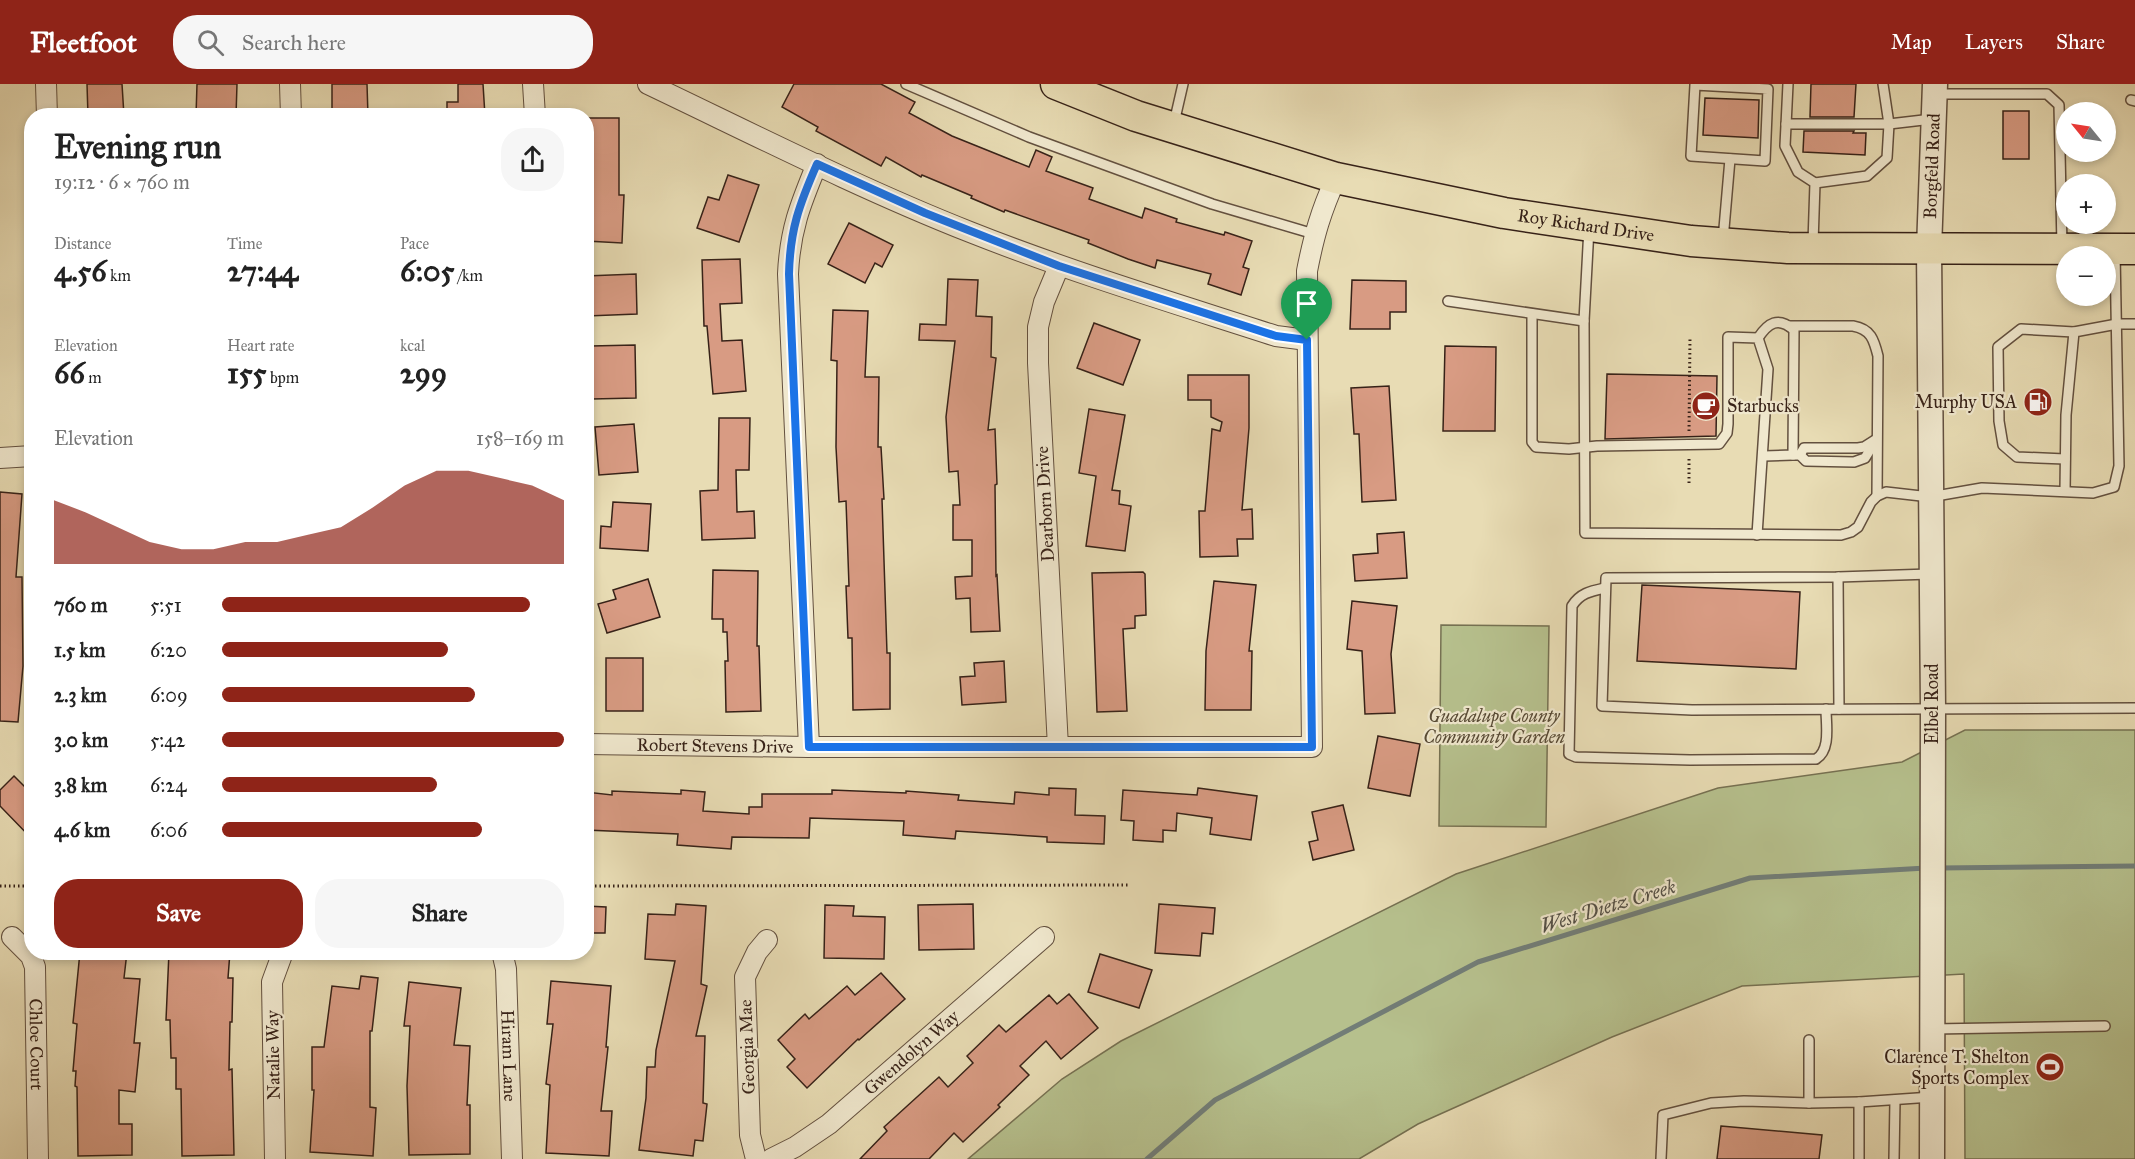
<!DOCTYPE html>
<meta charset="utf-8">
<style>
body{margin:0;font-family:"IM FELL Great Primer",serif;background:#f6f6f6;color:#222;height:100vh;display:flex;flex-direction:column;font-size:22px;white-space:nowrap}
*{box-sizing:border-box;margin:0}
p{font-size:20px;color:#767676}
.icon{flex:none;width:33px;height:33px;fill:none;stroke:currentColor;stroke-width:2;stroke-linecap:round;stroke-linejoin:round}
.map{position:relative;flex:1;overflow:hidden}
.details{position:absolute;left:24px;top:24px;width:570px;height:852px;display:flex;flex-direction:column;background:#fff;border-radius:24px;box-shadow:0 3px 9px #0003}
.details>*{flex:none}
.needle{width:39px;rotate:300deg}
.controls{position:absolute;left:2056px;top:18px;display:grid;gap:12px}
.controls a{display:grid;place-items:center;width:60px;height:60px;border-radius:50%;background:#fff;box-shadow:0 3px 9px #0003;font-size:30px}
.pin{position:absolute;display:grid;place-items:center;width:51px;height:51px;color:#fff;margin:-62px -26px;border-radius:50% 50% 50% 0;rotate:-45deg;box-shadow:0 0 6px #0007}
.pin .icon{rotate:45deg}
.round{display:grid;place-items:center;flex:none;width:63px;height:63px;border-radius:24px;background:#f6f6f6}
.head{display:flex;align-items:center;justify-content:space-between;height:102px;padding:0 30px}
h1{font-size:33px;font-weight:700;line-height:45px}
.metrics{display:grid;grid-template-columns:repeat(3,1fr);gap:9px;height:102px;padding:6px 30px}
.metrics div{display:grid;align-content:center}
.metrics b{font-size:30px;font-weight:700}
.metrics small{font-size:16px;font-weight:400}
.metrics p{font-size:16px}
.chart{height:168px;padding:12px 30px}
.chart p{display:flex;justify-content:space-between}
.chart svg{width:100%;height:108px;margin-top:6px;fill:#8f2418;opacity:.7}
.cta{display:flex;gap:12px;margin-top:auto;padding:12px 30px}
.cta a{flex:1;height:69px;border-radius:24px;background:#8f2418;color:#fff;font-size:24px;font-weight:700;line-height:69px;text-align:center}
.cta a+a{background:#f6f6f6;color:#222}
ul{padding:0 30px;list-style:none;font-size:20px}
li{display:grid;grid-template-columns:96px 72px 1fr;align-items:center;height:45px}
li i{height:15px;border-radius:8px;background:#8f2418}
header{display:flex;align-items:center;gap:36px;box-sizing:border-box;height:84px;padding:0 30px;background:#8f2418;color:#fff}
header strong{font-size:28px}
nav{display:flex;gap:33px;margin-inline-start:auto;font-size:21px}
.search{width:420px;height:54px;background:#f6f6f6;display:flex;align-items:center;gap:15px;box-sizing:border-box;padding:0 21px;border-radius:24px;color:#767676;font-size:22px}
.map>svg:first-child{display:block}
</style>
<header>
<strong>Fleetfoot</strong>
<div class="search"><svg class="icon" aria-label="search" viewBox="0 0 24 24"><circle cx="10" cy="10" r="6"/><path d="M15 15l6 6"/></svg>Search here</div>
<nav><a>Map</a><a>Layers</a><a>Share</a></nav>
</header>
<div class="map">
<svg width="2135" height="1075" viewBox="0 0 2135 1075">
<rect width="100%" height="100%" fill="#e8dcb4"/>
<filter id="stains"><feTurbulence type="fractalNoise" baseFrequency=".00333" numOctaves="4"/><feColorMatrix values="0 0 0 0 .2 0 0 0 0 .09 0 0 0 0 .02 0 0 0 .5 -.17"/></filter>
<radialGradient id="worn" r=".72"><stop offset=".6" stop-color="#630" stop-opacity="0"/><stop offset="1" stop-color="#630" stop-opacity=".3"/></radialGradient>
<g fill="#b6c08d" stroke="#767152" stroke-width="1.5">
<polygon points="1441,541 1549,542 1546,743 1439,742"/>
<polygon points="1965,646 2135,646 2135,1075 1965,1075 1964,890 1742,902 1612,953 1418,1040 1359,1075 968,1075 1062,995 1121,957 1456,790 1718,704 1902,678"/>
</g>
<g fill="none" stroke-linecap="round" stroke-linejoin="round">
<g stroke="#727d77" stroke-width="5">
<polyline points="1939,784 2135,782"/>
<polyline points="1147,1075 1215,1016 1478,878 1750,794 1926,784"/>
</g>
</g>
<g fill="#d89b83" stroke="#372218" stroke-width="1.5">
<polygon points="87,0 122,0 124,32 88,32"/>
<polygon points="197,0 237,0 236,32 196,32"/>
<polygon points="332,0 367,0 368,32 332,32"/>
<polygon points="458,0 483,0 485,32 447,32 447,18 458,18"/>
<polygon points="794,0 881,0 915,18 909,29 952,52 1029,83 1036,66 1052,73 1046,87 1093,104 1089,115 1142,134 1145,124 1177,135 1176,138 1224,151 1225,148 1252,157 1243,183 1249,185 1241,211 1208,200 1211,190 1157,176 1155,184 1128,175 1088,159 1089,156 1005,126 1004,128 971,114 972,112 922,91 921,93 886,73 881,82 816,47 818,43 782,23"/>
<polygon points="1811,0 1856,0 1854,33 1810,33"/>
<polygon points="1705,14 1759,16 1758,54 1703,51"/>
<rect x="2003" y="27" width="26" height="48"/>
<polygon points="586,34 619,34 619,111 624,111 622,159 586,157"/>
<polygon points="1804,47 1854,47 1853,49 1866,49 1865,71 1803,68"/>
<polygon points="728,91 759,101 739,158 697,144 708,113 719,116"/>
<polygon points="849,139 893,161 882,183 875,179 865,199 828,180"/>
<polygon points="740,175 742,219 720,220 722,257 742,256 746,307 713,310 707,242 704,242 702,176"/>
<polygon points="636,190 637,230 587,232 586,192"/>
<polygon points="948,195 978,196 976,232 992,233 991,273 996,274 988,346 995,345 997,400 995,401 996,492 997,491 1000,547 971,548 970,514 956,515 955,493 972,492 972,456 953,456 953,421 960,421 958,387 949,388 946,333 955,257 919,256 920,240 946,241"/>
<polygon points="1352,196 1406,197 1406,228 1390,228 1390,245 1350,245"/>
<polygon points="833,226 868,227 865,293 879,293 878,363 881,363 884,415 882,415 887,569 890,569 890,625 853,626 852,554 848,554 846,502 849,502 846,417 839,418 836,363 837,277 831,276"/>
<polygon points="1094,239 1140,256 1123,301 1077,284"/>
<polygon points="635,261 636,314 592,315 591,262"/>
<polygon points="1445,262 1496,263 1495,347 1443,347"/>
<polygon points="1607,290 1717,292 1716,352 1605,355"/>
<polygon points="1188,291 1249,291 1249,344 1242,426 1252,425 1253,455 1237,455 1238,472 1200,473 1199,427 1205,427 1212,345 1220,347 1222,338 1211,333 1211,316 1188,316"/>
<polygon points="1389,302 1396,416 1362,418 1359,350 1354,350 1351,304"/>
<polygon points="1089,325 1125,331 1112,406 1120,407 1119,420 1131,422 1125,467 1086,462 1096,392 1079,389"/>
<polygon points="719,334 750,334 749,386 736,386 737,428 754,427 755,454 702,456 700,407 718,406"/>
<polygon points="634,340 638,388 599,391 595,343"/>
<polygon points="0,408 22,410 16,493 22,493 23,582 18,638 0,637"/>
<polygon points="613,418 651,420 648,467 600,464 601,442 611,443"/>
<polygon points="1404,448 1407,494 1355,497 1353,471 1378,469 1377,450"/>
<polygon points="713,486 758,487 757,562 759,562 761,627 726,628 725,577 728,577 727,548 723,548 723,535 712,535"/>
<polygon points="1143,488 1145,490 1146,531 1135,532 1135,544 1123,545 1127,627 1097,628 1092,489"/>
<polygon points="648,495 660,533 607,549 598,520 616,515 613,506"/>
<polygon points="1214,497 1256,501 1249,567 1252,567 1251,626 1205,626 1206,567"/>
<polygon points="1642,501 1800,508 1796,585 1637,577"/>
<polygon points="1352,517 1397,522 1391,570 1395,629 1365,630 1362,567 1347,565"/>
<rect x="606" y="574" width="37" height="53"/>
<polygon points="1004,577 1006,618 962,621 960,593 975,592 974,579"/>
<polygon points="1378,652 1420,660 1410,712 1368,704"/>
<polygon points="14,692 32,710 32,755 0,722 0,706"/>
<polygon points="1049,704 1076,705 1075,731 1105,732 1104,760 1047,758 1047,753 956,747 955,755 903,751 904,737 810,734 809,754 732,753 731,765 677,761 678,750 586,746 586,708 612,711 612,707 681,710 681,706 705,708 703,727 749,730 749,723 762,723 762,710 832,710 832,706 906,709 906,707 959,711 958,716 1014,720 1015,708 1049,711"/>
<polygon points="1198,704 1257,712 1251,756 1210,750 1212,734 1177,729 1176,747 1163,746 1163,758 1133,756 1134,737 1121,736 1123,706 1197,711"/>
<polygon points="1343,721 1354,766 1313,776 1309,758 1318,756 1312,728"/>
<polygon points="676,820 706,822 701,900 707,902 696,952 705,952 703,1019 707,1020 703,1057 695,1056 693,1072 639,1066 646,1014 647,983 655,983 656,966 675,877 645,875 648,830 675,831"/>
<polygon points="973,820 974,865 919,866 918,821"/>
<polygon points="1159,820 1215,824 1213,850 1202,849 1200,872 1155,869"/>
<polygon points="825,821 854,822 853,832 885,833 884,875 824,874"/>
<polygon points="586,822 606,823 605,849 586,849"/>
<polygon points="80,868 127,868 124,894 140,895 134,959 140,959 135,1008 119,1006 119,1040 132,1040 132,1071 78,1072 77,1003 75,1002 76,987 73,987 77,940 73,939"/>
<polygon points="169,868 230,868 228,894 233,894 232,938 230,938 229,986 232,985 234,1071 182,1072 181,1005 176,1005 176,974 171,974 170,936 166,936"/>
<polygon points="1100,870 1152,886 1139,924 1088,908"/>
<polygon points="881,889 905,915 859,956 858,955 807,1004 787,983 795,975 778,956 805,930 809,935 847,902 855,911"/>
<polygon points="361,892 378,894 372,947 370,947 370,1023 376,1024 373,1072 310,1068 314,1006 312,1006 312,963 324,963 332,902 359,905"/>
<polygon points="551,897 611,902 606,963 608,963 601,1027 612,1027 609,1072 546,1069 550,1001 546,1000 553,940 547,940"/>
<polygon points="409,898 461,904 454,961 470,962 467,1021 470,1021 470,1070 409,1071 407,1002 410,942 404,942"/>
<polygon points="1069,910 1098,944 1061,975 1046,957 1020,982 1029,991 998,1021 1000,1023 963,1058 954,1049 929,1075 860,1075 887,1047 884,1043 939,993 948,1003 973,979 967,972 999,941 1006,948 1049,911 1057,920"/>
<polygon points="1721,1042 1822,1051 1819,1075 1717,1075"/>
</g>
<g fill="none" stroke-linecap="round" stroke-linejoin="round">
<g stroke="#63503f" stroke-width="12">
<g id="service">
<polyline points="906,0 1029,53 1212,120 1314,150"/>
<polyline points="1788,0 1785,62 1798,88 1815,99 1813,159"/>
<polyline points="1883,0 1889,40 1932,35"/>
<polygon points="1695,1 1768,5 1765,77 1691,72"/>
<polyline points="1937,10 2047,10 2059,21 2062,162"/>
<polyline points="2131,16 2135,17"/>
<polyline points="1174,39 1183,0"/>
<polyline points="1786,40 1889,40 1887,74 1867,92 1815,99"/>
<polyline points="1589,144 1584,237 1585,449 1841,451 1851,448 1858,443 1871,418 1877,412 1886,408 1930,413 1982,404 2093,409 2114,403 2119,382 2115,170"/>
<polyline points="1723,156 1730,75"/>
<polyline points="1448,217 1584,237"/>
<polyline points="1532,230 1532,358 1536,363 1569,365 1597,362 1719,360 1727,349 1728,340 1728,253 1758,254 1768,285 1757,451"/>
<path d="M1789,242H1853C1871,245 1874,256 1878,272L1877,412"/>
<path d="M1758,254C1768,239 1778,232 1794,246L1793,371L1764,372"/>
<polyline points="1793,371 1800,371 1806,377 1854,378 1865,374 1876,356"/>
<polyline points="1800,371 1804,364 1858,364 1864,363 1875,356"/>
<polyline points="2065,375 2017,373 2003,361 1999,337 1998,263 2021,245 2074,248"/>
<polyline points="2065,407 2066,331 2074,248 2117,240 2135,240"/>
<polyline points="1930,490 1838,493 1606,494 1602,622 1692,626 2135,624"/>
<polyline points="1838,493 1839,625"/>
<path d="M1605,504C1591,507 1580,509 1572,522L1569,670L1576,673L1690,676L1816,675C1831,666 1826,641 1826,625"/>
<polyline points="1934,945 2105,942"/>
<polyline points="1859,1018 1932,1013"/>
<polyline points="1809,1019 1809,956"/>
<polyline points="1661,1075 1663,1031 1711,1019 1744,1017 1809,1019 1859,1018 1859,1075"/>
<polyline points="1894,1075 1895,1016"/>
</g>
</g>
<g stroke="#63503f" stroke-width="22">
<g id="minor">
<polyline points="46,0 47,32"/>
<polyline points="290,0 291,32"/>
<polyline points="533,0 535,32"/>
<path d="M648,0C755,51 861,105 970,148C1071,188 1174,219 1276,252L1307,256"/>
<polyline points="0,374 32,372"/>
<path id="s1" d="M586,660L809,663H1312L1307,187C1314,151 1321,127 1336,94"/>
<path d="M809,663L788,190C790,146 800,121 817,80"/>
<polyline points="1058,663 1038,279 1038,243 1044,218 1059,182"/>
<path id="s2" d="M12,853L31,872L35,883L38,1075"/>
<path id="s3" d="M502,868L506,885L512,1075"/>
<polyline points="275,1075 272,898 283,868"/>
<polyline points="756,1075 750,1051 745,893 757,868 767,856"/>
<path id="s4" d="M771,1075L795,1063L829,1040L1044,853"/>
</g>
</g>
<g stroke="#63503f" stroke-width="27">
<g id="tertiary">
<path id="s5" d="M1932,1075L1933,624L1929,165L1935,0"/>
</g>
</g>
<g stroke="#372218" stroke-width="33">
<g id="primary">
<path id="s6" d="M1056,0L1136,32L1336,94L1504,129L1691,157L1788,164L2135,165"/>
</g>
</g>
<g stroke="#372218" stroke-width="3" stroke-dasharray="1.5 3" stroke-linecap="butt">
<polyline points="1689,347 1690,253"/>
<polyline points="1689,399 1689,372"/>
<polyline points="0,802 32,802"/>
<polyline points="586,802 1129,801"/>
</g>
<use href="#service" stroke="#f0e8ce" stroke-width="9"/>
<use href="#minor" stroke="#f0e8ce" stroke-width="20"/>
<use href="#tertiary" stroke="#f0e8ce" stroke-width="24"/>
<use href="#primary" stroke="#e8dcb4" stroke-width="30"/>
</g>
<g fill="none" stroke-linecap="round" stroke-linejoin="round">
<g stroke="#fff" stroke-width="12">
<path id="route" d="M817,80L925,129L1059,182L1276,252L1307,256L1312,663H809L789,190C790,146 799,121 817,80Z"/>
</g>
<use href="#route" stroke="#1a73e8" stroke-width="8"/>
</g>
<defs>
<g id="fuel-disc" transform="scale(1.5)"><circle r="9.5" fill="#8f2418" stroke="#f0e8ce"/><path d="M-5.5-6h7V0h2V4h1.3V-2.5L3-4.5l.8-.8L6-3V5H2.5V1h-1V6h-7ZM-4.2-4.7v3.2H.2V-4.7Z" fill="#fff"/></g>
<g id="cafe-disc" transform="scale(1.5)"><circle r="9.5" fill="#8f2418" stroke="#f0e8ce"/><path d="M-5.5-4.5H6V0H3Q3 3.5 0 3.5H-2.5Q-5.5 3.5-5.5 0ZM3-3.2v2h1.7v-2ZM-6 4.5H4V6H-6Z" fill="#fff"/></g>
<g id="stadium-disc" transform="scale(1.5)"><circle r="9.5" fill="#8f2418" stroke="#f0e8ce"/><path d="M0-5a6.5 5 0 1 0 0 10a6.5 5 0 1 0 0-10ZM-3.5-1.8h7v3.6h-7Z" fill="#fff"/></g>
</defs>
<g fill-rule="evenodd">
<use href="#fuel-disc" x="2038" y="318"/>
<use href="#cafe-disc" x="1706" y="322"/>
<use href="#stadium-disc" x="2050" y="983"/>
</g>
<g text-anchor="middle" stroke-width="4.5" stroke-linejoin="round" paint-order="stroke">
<g font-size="18" fill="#372218" stroke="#f0e8ce">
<text dy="6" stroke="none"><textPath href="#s5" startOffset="993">Borgfeld Road</textPath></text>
<text dy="6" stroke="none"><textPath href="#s6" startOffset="550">Roy Richard Drive</textPath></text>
<text transform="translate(1045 420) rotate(-93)" y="6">Dearborn Drive</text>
<text transform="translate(1932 620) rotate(-90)" y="6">Elbel Road</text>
<text dy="6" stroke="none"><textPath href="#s1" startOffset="129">Robert Stevens Drive</textPath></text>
<text dy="6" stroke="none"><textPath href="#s2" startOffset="116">Chloe Court</textPath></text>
<text transform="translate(747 963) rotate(-92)" y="6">Georgia Mae</text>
<text dy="6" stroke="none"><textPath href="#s4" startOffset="177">Gwendolyn Way</textPath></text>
<text transform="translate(273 971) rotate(-91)" y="6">Natalie Way</text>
<text dy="6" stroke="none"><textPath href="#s3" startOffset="104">Hiram Lane</textPath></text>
</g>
<g font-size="18" fill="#372218" stroke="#f0e8ce" text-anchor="end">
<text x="2017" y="324">Murphy USA</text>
<text x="1727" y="328" text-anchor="start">Starbucks</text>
<text x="2029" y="979">Clarence T. Shelton<tspan x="2029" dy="21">Sports Complex</tspan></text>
</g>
<g font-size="18" font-style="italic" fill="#574a35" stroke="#f0e8ce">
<text x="1494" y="638">Guadalupe County<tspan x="1494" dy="21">Community Garden</tspan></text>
</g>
<g font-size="20" font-style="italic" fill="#545047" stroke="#f0e8ce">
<text transform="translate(1608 822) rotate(-17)" y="7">West Dietz Creek</text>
</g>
</g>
<rect width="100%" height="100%" filter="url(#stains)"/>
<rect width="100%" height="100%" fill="url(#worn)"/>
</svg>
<div class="controls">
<a><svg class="needle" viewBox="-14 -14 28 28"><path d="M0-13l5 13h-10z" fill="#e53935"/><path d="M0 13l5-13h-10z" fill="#767676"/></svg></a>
<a>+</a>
<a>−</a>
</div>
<div class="pin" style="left:1307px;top:256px;background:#1e9e55"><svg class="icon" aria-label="arrive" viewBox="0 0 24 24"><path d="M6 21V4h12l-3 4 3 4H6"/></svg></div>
<section class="details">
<div class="head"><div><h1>Evening run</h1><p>19:12 · 6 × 760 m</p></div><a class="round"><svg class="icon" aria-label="share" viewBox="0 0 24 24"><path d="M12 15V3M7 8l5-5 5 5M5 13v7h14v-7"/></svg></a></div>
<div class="metrics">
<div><p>Distance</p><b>4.56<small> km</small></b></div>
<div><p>Time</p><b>27:44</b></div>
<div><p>Pace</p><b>6:05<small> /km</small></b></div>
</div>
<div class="metrics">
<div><p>Elevation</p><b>66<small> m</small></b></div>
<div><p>Heart rate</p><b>155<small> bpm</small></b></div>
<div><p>kcal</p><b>299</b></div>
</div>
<div class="chart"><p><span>Elevation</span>158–169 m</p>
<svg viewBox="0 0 160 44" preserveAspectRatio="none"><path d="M0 44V18L10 23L20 29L30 35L40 38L50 38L60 35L70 35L80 32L90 29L100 21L110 12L120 6L130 6L140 9L150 12L160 18V44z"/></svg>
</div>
<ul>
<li><b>760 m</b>5:51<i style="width:90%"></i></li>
<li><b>1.5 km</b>6:20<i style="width:66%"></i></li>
<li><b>2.3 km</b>6:09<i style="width:74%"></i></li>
<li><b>3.0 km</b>5:42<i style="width:100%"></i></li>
<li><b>3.8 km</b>6:24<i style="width:63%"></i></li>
<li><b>4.6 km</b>6:06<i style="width:76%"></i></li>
</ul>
<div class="cta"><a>Save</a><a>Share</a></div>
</section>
</div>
